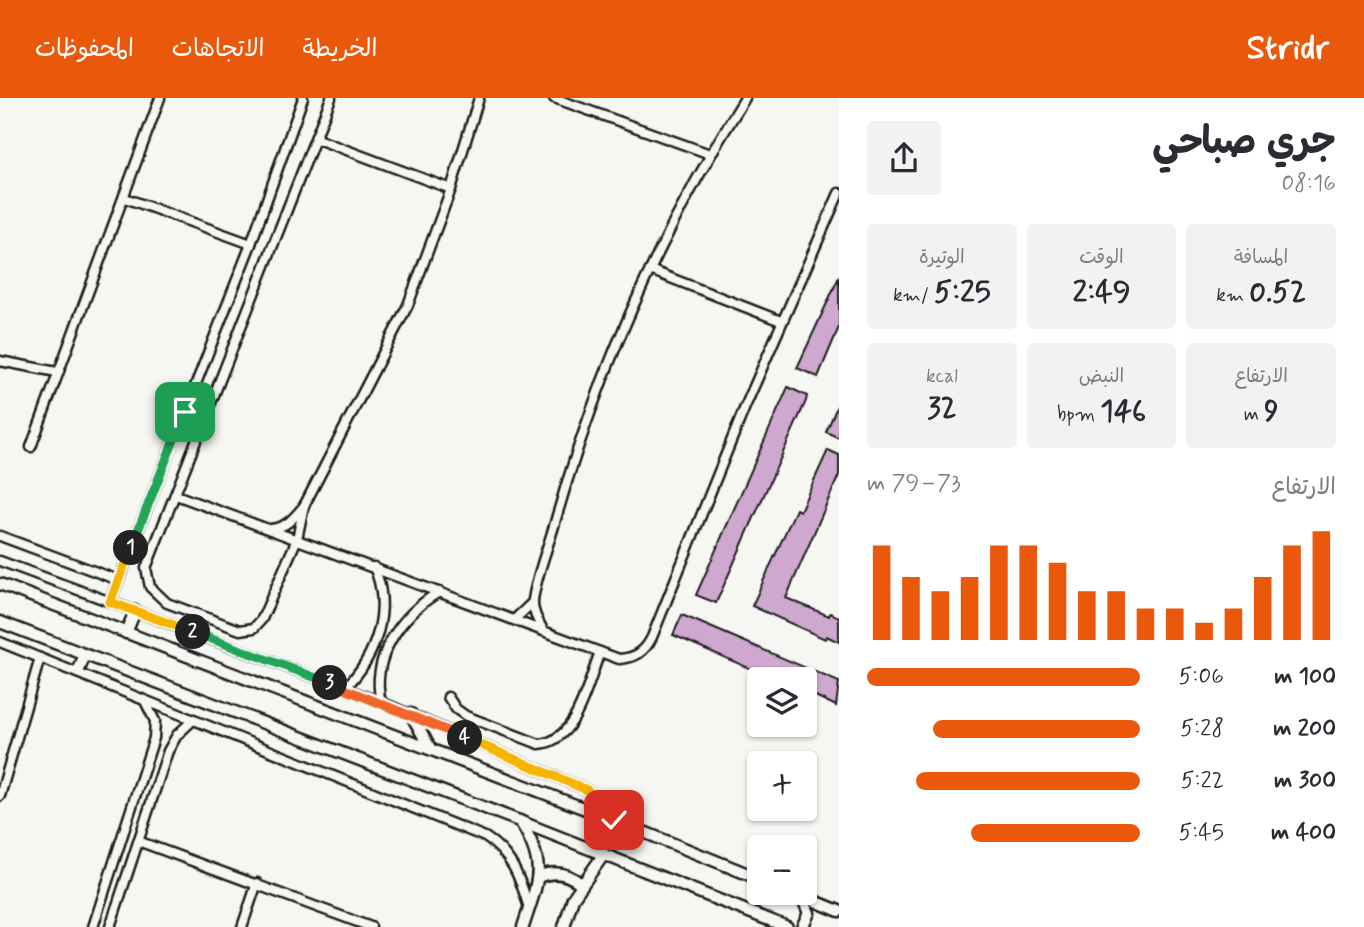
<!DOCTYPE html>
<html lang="ar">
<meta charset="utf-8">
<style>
body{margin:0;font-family:Mynerve,"Playpen Sans Arabic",sans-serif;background:#f2f2f3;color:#2b2b33;direction:rtl;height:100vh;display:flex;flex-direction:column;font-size:26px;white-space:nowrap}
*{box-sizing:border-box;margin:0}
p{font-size:23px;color:#7c7c81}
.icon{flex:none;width:38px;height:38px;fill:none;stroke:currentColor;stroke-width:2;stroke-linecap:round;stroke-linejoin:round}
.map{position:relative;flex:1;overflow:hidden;direction:ltr}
.panel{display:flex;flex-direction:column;background:#fff;width:525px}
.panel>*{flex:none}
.fabs{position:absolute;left:747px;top:569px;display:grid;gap:14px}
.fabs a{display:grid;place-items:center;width:70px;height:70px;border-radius:7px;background:#fff;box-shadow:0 2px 5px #0004;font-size:35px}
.pin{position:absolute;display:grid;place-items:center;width:60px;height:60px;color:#fff;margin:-30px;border-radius:14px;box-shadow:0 4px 10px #0006}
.km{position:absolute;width:35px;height:35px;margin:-18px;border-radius:50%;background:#222;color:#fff;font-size:19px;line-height:35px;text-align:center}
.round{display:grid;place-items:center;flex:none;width:74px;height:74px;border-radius:7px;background:#f2f2f3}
.head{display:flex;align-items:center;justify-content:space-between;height:119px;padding:0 28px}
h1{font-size:38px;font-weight:700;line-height:52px}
.metrics{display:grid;grid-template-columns:repeat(3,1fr);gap:10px;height:119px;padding:7px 28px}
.metrics div{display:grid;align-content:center;border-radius:7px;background:#f2f2f3;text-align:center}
.metrics b{font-size:30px;font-weight:700}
.metrics small{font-size:19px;font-weight:400}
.metrics p{font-size:19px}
.chart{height:196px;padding:14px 28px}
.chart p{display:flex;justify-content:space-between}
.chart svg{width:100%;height:126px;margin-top:7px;stroke:#ea580c;stroke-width:6}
ul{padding:0 28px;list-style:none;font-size:23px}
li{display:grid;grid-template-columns:112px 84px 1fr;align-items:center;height:52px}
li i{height:18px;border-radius:9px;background:#ea580c}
header{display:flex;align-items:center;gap:42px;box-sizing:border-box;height:98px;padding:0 35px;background:#ea580c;color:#fff}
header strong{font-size:33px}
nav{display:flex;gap:38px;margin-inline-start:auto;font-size:24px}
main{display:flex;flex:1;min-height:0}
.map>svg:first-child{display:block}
</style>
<header>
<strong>Stridr</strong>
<nav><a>الخريطة</a><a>الاتجاهات</a><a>المحفوظات</a></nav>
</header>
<main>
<section class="panel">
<div class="head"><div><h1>جري صباحي</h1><p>08:16</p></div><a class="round"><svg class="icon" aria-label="share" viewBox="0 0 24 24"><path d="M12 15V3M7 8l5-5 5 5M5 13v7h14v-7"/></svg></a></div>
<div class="metrics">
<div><p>المسافة</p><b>0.52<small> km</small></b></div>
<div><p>الوقت</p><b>2:49</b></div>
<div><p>الوتيرة</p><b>5:25<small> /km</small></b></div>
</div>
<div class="metrics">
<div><p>الارتفاع</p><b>9<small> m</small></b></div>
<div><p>النبض</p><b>146<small> bpm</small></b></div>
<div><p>kcal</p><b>32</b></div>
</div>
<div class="chart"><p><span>الارتفاع</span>73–79 m</p>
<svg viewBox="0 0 160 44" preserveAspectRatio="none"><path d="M5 44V11M15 44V22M25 44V27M35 44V22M45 44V11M55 44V11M65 44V17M75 44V27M85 44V27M95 44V33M105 44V33M115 44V38M125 44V33M135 44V22M145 44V11M155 44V6"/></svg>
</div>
<ul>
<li><b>100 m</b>5:06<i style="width:100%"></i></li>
<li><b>200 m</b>5:28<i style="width:76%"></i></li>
<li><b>300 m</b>5:22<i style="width:82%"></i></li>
<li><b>400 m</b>5:45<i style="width:62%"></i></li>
</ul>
</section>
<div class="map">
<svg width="839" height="829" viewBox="0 0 839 829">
<rect width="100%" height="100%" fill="#f6f6f2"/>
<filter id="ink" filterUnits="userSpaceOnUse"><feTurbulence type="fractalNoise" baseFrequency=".0143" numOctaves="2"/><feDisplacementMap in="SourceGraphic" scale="14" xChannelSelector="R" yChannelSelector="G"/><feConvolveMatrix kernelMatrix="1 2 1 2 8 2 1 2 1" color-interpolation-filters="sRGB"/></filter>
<g filter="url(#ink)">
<g fill="#cfa8cf" stroke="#1c1c1c" stroke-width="2">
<polygon points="839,179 839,229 818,279 797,270"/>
<polygon points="788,289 807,298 806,303 716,505 696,497"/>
<polygon points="839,304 839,340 826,334"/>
<polygon points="828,352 839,357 839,377 786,500 829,518 830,515 839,519 839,544 826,538 825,541 752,508 796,411 800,413"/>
<polygon points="682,517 839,584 836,608 805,593 805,581 774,581 673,537"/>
</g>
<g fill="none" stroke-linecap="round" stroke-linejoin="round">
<g stroke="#1c1c1c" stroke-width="13">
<g id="minor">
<polyline points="554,0 710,56"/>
<polyline points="317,41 451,91"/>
<polyline points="125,100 251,146"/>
<polyline points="650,172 781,223"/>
<polyline points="0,263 57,274"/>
<polyline points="31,349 160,0"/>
<path d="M176,397L619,561C635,560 645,554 652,539L745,309L839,95"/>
<polyline points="304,408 297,441 262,521 254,530 240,532 167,505 150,489 146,470 331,0"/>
<path d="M271,431C287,429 294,420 304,408L408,207L451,91L479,0"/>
<polyline points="0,438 118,482"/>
<polyline points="0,463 381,604 587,692 614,722"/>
<polyline points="110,504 251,146 303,0"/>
<polyline points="514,522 533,504"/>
<path d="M543,532C538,523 532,513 533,502C537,475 549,447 556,421C598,273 663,130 745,0"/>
<path d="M0,544L485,739C512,756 520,780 529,810"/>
<path d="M345,590C377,558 392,511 374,469"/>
<path d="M448,599L456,611L466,618L539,646C577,644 588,584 600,554"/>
<path d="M381,604C370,559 402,516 439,494"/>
<polyline points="0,698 40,560"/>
<polyline points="138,743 371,829"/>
<polyline points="93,829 154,640 155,623 145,603"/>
<polyline points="110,829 168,653 177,637 194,621"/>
<polyline points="242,829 257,785"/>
</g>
</g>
<g stroke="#1c1c1c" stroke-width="15">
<g id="tertiary">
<polyline points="0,486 614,722 760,781"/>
<polyline points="0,524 519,723 787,829"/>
<polyline points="126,535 135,513"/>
<polyline points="78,574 85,557"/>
<polyline points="411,616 430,650"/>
<path d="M520,723C548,768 538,782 523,829"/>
<path d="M538,779C554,772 568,775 581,786"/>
<polyline points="793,794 839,813"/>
<polyline points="564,829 573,800 604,756"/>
<polyline points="802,829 809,815 802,799"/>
</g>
</g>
<use href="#minor" stroke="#f6f6f2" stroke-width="8"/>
<use href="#tertiary" stroke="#f6f6f2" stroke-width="10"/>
</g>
</g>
<g fill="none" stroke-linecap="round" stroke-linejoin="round" filter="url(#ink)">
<g stroke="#fff" stroke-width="14">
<polyline id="split-1" points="131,450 185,314"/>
</g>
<g stroke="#fff" stroke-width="14">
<polyline id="split-2" points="131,450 110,504 193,534"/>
</g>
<g stroke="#fff" stroke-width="14">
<polyline id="split-3" points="193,534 330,585"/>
</g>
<g stroke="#fff" stroke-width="14">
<polyline id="split-4" points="330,585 465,640"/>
</g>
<g stroke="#fff" stroke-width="14">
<polyline id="split-5" points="465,640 587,692 614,722"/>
</g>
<use href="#split-1" stroke="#22a559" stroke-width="9"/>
<use href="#split-2" stroke="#f5b400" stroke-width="9"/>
<use href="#split-3" stroke="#22a559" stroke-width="9"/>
<use href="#split-4" stroke="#f0652b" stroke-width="9"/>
<use href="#split-5" stroke="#f5b400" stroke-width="9"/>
</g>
</svg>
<div class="fabs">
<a><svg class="icon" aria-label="layers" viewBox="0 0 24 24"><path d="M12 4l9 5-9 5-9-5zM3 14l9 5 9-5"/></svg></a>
<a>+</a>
<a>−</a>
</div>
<div class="pin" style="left:185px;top:314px;background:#1e9e55"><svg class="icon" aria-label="arrive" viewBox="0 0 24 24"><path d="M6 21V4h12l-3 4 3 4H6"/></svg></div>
<div class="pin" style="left:614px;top:722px;background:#d93025"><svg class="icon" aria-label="check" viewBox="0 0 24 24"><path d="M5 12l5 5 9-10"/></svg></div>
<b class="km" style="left:131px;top:450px">1</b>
<b class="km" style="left:193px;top:534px">2</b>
<b class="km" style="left:330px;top:585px">3</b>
<b class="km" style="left:465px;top:640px">4</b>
</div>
</main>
